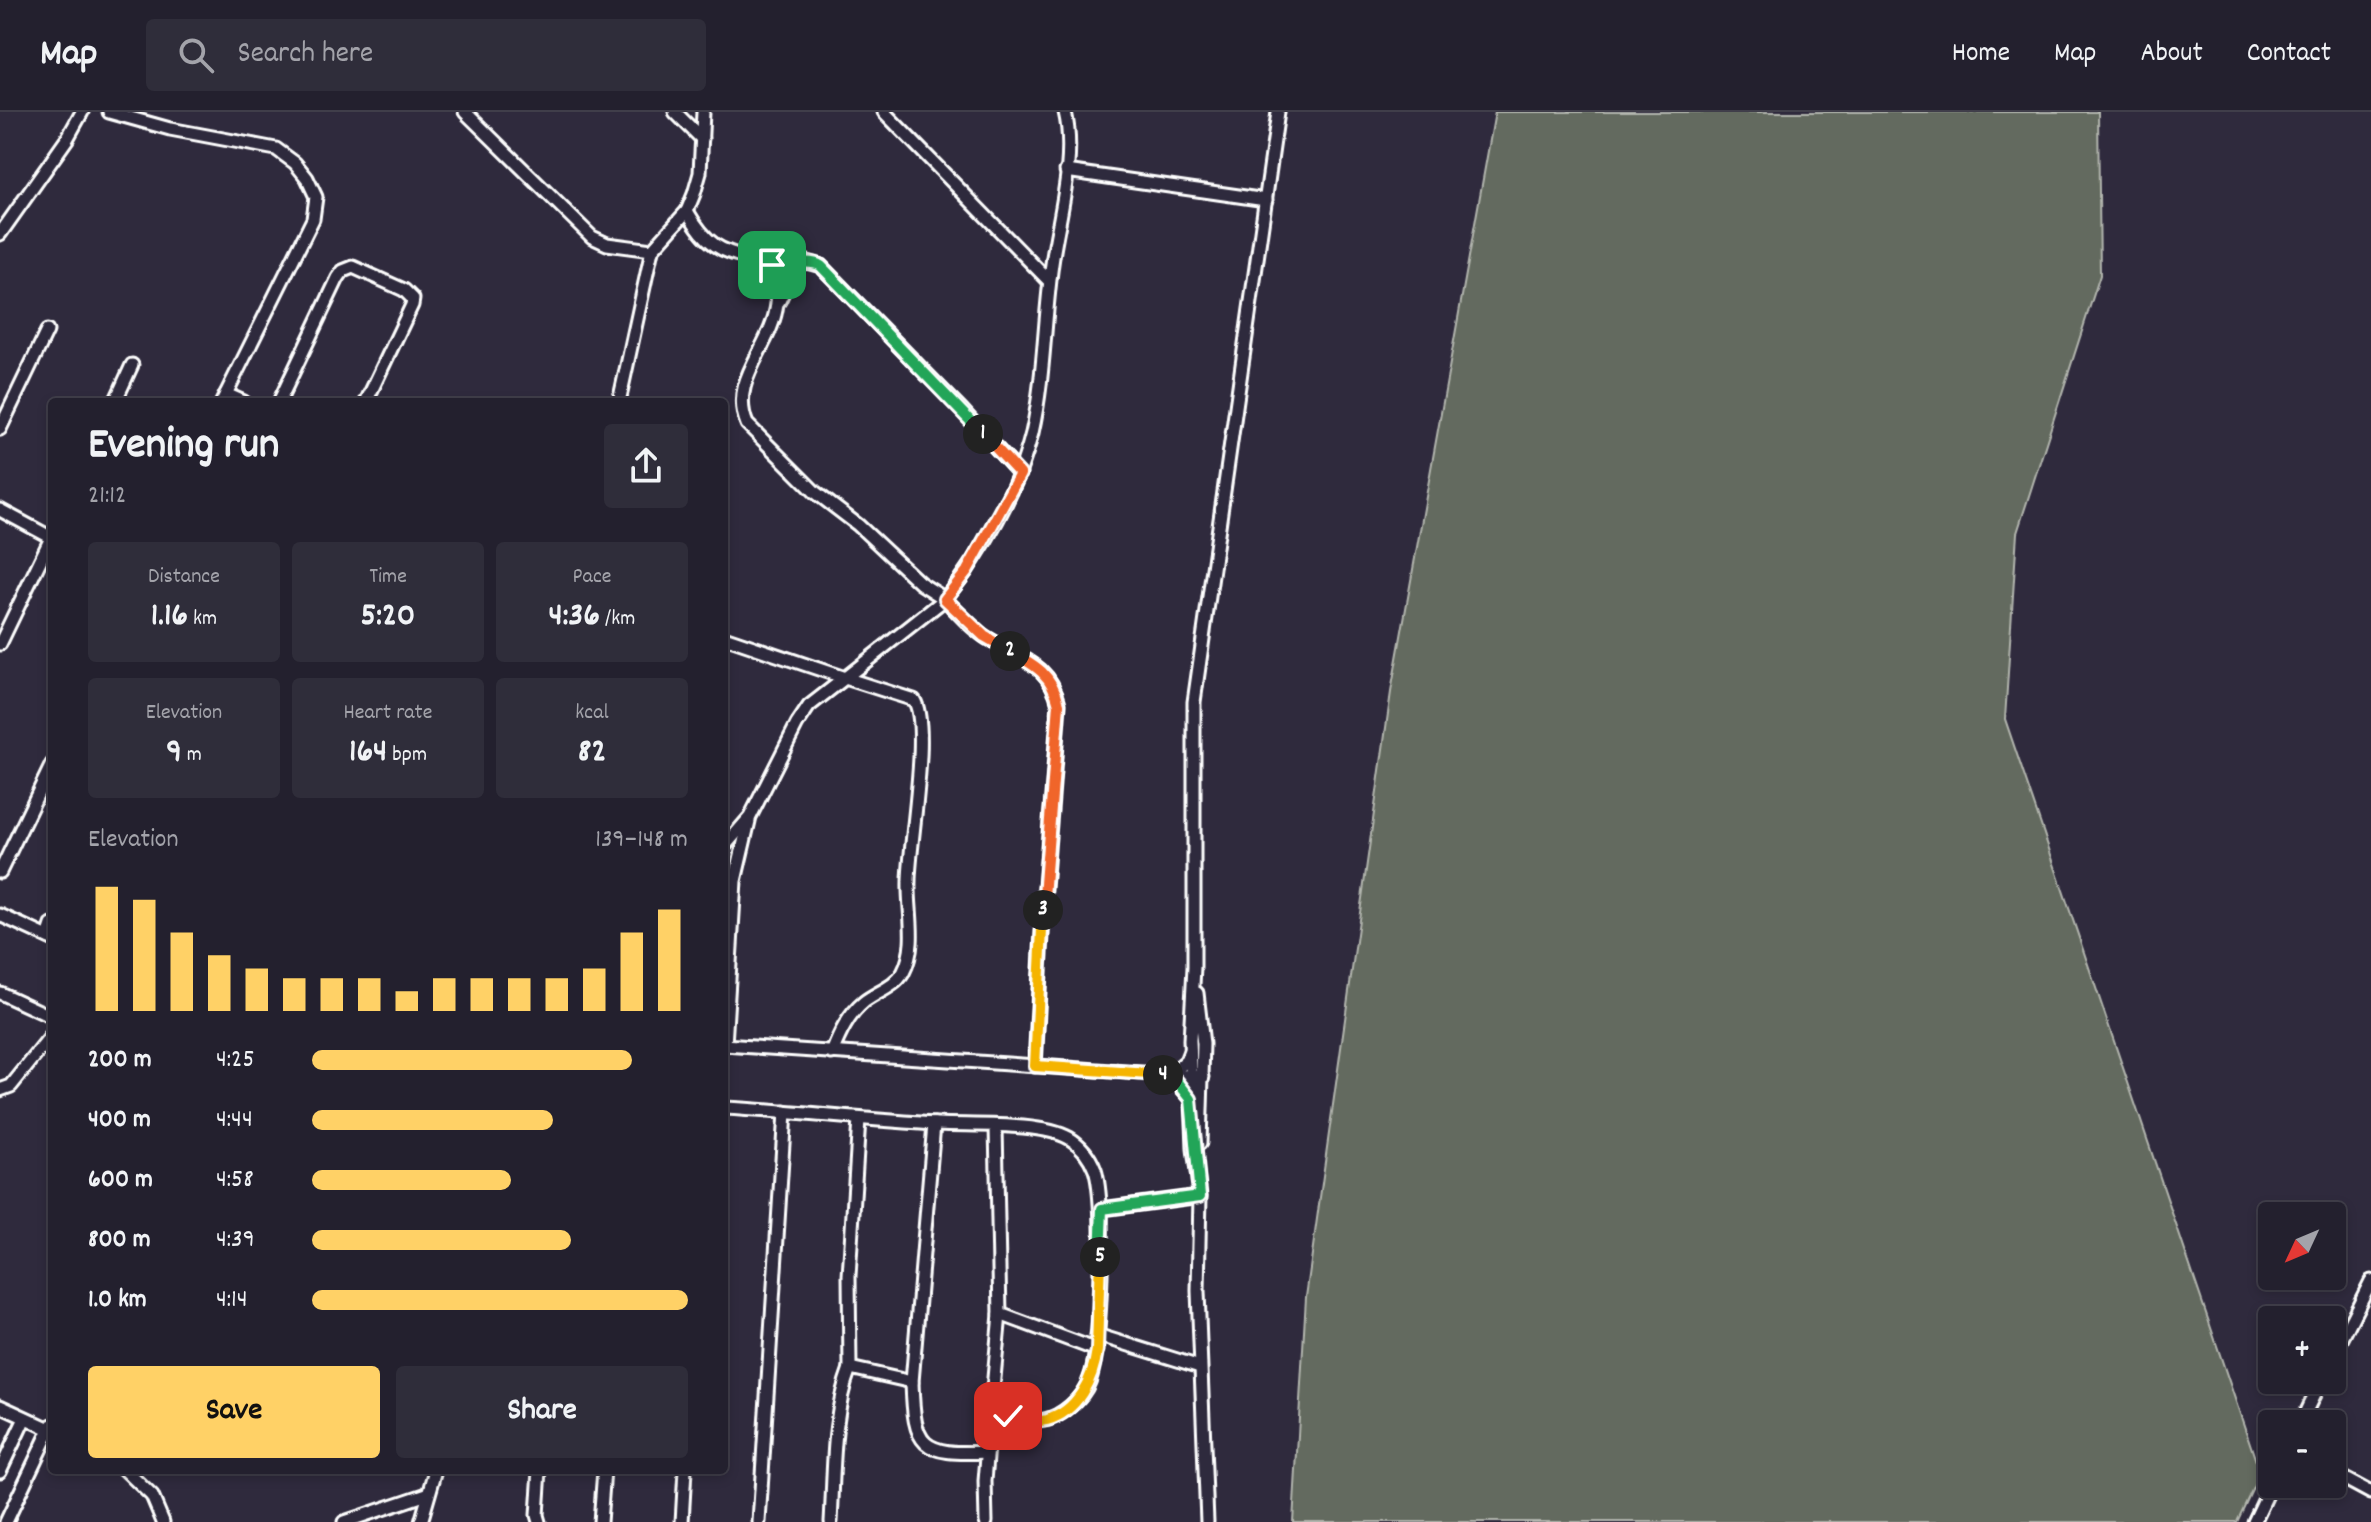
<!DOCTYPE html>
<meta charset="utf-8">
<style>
body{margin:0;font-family:Dekko,sans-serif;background:#2f2d3a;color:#f1f3f6;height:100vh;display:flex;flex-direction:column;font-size:30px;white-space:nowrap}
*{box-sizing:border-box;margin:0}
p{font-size:26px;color:#a3a3aa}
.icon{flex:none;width:44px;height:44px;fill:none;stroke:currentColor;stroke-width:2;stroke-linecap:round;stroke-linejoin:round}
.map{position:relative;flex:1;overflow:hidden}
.drawer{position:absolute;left:48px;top:286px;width:680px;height:1076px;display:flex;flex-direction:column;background:#23202e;border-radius:8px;box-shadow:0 4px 12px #0003,0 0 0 2px #403e4a}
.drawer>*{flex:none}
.needle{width:52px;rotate:226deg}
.tools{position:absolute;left:2258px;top:1090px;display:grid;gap:16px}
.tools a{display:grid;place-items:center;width:88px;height:88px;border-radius:8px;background:#23202e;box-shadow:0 4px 12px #0003,0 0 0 2px #403e4a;font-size:40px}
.pin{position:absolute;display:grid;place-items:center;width:68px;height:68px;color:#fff;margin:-34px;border-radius:16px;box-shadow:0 4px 12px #0006}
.km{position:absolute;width:40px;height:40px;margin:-20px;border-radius:50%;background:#222;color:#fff;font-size:22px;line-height:40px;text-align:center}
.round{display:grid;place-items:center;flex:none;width:84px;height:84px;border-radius:8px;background:#2f2d3a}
.overview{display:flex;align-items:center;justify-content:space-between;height:136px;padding:0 40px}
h1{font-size:44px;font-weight:700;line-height:60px}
.figures{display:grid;grid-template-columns:repeat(3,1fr);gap:12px;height:136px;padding:8px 40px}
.figures div{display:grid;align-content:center;border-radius:8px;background:#2f2d3a;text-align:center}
.figures b{font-size:34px;font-weight:700}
.figures small{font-size:22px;font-weight:400}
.figures p{font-size:22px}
.chart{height:224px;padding:16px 40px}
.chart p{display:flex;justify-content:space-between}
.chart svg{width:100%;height:144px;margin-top:8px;stroke:#ffd166;stroke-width:6}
.primary-button{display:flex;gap:16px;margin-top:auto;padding:16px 40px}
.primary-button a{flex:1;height:92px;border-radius:8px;background:#ffd166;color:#111;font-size:32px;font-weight:700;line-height:92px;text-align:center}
.primary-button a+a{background:#2f2d3a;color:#f1f3f6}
ul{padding:0 40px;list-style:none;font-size:26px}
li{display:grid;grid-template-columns:128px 96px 1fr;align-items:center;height:60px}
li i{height:20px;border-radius:10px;background:#ffd166}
header{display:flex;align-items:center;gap:48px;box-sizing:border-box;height:112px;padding:0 40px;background:#23202e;border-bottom:2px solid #403e4a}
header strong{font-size:38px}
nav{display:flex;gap:44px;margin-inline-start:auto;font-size:28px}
.search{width:560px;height:72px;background:#2f2d3a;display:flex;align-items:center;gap:20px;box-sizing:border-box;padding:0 28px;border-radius:8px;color:#a3a3aa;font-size:30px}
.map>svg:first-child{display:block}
</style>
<header>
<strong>Map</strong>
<div class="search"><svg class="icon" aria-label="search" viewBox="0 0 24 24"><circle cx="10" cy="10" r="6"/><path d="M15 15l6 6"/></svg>Search here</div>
<nav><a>Home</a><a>Map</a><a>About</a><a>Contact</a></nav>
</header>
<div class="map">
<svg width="2371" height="1410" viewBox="0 0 2371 1410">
<rect width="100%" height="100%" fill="#2f2a3d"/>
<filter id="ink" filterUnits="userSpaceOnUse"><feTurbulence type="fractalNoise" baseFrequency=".0125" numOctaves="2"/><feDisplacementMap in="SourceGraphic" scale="16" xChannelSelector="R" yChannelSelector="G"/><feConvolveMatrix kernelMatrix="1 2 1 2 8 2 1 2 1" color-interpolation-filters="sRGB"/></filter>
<g filter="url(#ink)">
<polygon fill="#646b5e" stroke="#b2b5ae" stroke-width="2" points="1495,0 2098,0 2100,163 2017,421 2005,607 2260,1361 2237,1410 1293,1410 1306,1185 1391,580"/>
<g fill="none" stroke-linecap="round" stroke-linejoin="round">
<g stroke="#fff" stroke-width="17">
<g id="minor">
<polyline points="109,0 170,17 276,37 295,51 307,66 316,85 313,107 222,290"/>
<polyline points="465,0 592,125 607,132 652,138"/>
<polyline points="675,0 702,27"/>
<polyline points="884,0 1049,169"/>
<polyline points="1066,59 1266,88"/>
<path d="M687,99C713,144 727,138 772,153C775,165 779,179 777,191C773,235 728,267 747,312L815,380L858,413L920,471L945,487C982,441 1018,378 1032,321C1045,263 1044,203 1053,145C1060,100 1076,45 1065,0"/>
<polyline points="0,122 67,27 82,0"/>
<polyline points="772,153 796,153 804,149 821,154 962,298 1020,362"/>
<polyline points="779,189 796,153"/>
<polyline points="226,282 244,290"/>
<polyline points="115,290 132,253"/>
<polyline points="279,290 338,166 343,159 353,155 404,178 413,187 412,193 366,290"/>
<polyline points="619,290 652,138 687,99 694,82 700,61 703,0"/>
<polyline points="0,317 47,219"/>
<polyline points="0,398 52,426"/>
<path d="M724,525L845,566L945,487C958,501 971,516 987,526C1020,547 1049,550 1059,592L1043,803L1035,954"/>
<polyline points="0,532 52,424"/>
<path d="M724,735L750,705L797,612L809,594L845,566L914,588C931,614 909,733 909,770C908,800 918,833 903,861C895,875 877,880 864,890C848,903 839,923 832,941"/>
<polyline points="0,760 52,652"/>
<polyline points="0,803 52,827"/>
<polyline points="48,825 52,813"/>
<polyline points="0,881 52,905"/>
<polyline points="1197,881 1203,932 1200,1031"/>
<polyline points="724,933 1203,965"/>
<polyline points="725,933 735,769 749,709"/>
<polyline points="1190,939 1186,949 1170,963 1191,986"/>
<polyline points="0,978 11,974 52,923"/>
<path d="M724,996C795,1000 866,1008 937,1012C971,1014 1041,1010 1069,1026C1081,1033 1090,1045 1095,1058C1106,1091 1102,1238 1089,1270C1083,1286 1061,1305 1044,1308C1026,1311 1007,1303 991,1298L985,1369L986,1410"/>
<polyline points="859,1007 849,1164 850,1256 912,1270 934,1012"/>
<polyline points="996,1015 1000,1202 1097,1238"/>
<polyline points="1102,1097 1200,1084"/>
<polyline points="1097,1223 1200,1255"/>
<polyline points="2332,1246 2371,1169"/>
<path d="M912,1270C914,1336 921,1343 987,1340"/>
<polyline points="0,1294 52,1318"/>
<polyline points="991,1298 1000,1202"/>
<polyline points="2300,1312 2321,1268"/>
<polyline points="125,1358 152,1384 163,1410"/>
<polyline points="0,1359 25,1306"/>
<polyline points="2332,1360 2371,1381"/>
<polyline points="6,1410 52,1313"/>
<polyline points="344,1410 427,1382"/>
<polyline points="421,1410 436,1358"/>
<polyline points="539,1410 537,1403 540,1358"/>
<polyline points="600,1410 604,1358"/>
<polyline points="682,1410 685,1358"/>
<polyline points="759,1410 785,1000"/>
<path d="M831,1410C834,1360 832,1303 850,1256"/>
<polyline points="1207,1410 1198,1179 1200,1084 1194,1037 1190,928 1194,855 1194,590 1278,0"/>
<polyline points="2254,1410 2272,1372"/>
</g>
</g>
<use href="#minor" stroke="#2f2a3d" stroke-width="11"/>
</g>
</g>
<g fill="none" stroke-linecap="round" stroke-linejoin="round" filter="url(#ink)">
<g stroke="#fff" stroke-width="16">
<path id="split-1" d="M772,153C788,153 809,147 821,154L983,322"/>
</g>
<g stroke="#fff" stroke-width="16">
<polyline id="split-2" points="983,322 1020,362 967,459 945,487 984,524 1010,539"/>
</g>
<g stroke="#fff" stroke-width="16">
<path id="split-3" d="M1010,539C1035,553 1052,562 1059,592L1043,798"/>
</g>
<g stroke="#fff" stroke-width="16">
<polyline id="split-4" points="1043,798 1035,954 1163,963"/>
</g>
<g stroke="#fff" stroke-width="16">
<polyline id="split-5" points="1100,1145 1102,1097 1200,1084 1191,987 1177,969 1170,963 1163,963"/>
</g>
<g stroke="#fff" stroke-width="16">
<path id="split-6" d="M1008,1304C1020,1306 1034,1311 1047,1308C1078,1299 1093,1267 1097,1238L1100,1145"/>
</g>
<use href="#split-1" stroke="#22a559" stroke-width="10"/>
<use href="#split-2" stroke="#f0652b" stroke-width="10"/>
<use href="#split-3" stroke="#f0652b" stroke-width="10"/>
<use href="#split-4" stroke="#f5b400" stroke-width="10"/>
<use href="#split-5" stroke="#22a559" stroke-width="10"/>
<use href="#split-6" stroke="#f5b400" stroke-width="10"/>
</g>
</svg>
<div class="tools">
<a><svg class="needle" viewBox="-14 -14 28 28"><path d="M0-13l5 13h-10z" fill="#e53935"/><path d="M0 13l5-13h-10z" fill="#a3a3aa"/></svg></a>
<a>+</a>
<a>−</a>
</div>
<div class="pin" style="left:772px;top:153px;background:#1e9e55"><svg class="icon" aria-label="arrive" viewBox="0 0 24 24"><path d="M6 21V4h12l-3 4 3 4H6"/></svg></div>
<div class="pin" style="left:1008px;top:1304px;background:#d93025"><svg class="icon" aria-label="check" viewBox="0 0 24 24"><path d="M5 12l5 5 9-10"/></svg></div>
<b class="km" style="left:983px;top:322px">1</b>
<b class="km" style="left:1010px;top:539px">2</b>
<b class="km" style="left:1043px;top:798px">3</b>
<b class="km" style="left:1163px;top:963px">4</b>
<b class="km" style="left:1100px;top:1145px">5</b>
<section class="drawer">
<div class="overview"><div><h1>Evening run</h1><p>21:12</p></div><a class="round"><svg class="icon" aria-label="share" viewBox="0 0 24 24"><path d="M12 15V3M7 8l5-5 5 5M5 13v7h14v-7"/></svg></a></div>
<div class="figures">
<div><p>Distance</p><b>1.16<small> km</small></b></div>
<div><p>Time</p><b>5:20</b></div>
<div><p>Pace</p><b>4:36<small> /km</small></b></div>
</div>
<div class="figures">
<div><p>Elevation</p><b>9<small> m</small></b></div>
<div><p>Heart rate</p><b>164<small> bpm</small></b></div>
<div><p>kcal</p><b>82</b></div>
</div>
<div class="chart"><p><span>Elevation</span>139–148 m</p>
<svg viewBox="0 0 160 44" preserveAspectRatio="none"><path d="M5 44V6M15 44V10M25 44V20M35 44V27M45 44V31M55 44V34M65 44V34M75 44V34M85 44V38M95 44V34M105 44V34M115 44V34M125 44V34M135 44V31M145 44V20M155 44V13"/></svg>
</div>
<ul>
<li><b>200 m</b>4:25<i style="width:85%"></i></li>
<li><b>400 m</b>4:44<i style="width:64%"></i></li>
<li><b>600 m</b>4:58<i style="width:53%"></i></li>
<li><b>800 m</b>4:39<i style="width:69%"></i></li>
<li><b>1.0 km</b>4:14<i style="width:100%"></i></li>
</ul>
<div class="primary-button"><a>Save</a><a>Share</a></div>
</section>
</div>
